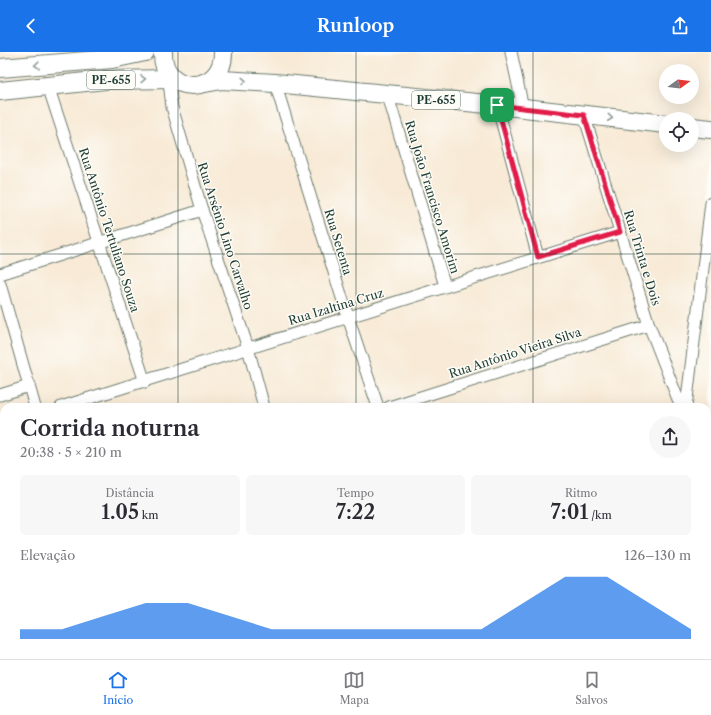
<!DOCTYPE html>
<html lang="pt">
<meta charset="utf-8">
<style>
body{margin:0;font-family:"Libre Caslon Text",serif;background:#f7f7f7;color:#2b2b33;height:100vh;display:flex;flex-direction:column;font-size:15px;white-space:nowrap}
*{box-sizing:border-box;margin:0}
p{font-size:13px;color:#7c7c81}
.icon{flex:none;width:22px;height:22px;fill:none;stroke:currentColor;stroke-width:2;stroke-linecap:round;stroke-linejoin:round}
.map{position:relative;flex:1;overflow:hidden}
.side{position:absolute;left:0px;top:351px;width:711px;height:256px;display:flex;flex-direction:column;background:#fff;border-radius:12px 12px 0 0;box-shadow:0 4px 16px #0002}
.side>*{flex:none}
.needle{width:26px;rotate:75deg}
.tools{position:absolute;left:659px;top:12px;display:grid;gap:8px}
.tools a{display:grid;place-items:center;width:40px;height:40px;border-radius:50%;background:#fff;box-shadow:0 4px 16px #0002;font-size:20px}
.pin{position:absolute;display:grid;place-items:center;width:34px;height:34px;color:#fff;margin:-17px;border-radius:8px;box-shadow:0 2px 6px #0006}
.round{display:grid;place-items:center;flex:none;width:42px;height:42px;border-radius:21px;background:#f7f7f7}
.overview{display:flex;align-items:center;justify-content:space-between;height:68px;padding:0 20px}
h1{font-size:22px;font-weight:600;line-height:30px}
.stats{display:grid;grid-template-columns:repeat(3,1fr);gap:6px;height:68px;padding:4px 20px}
.stats div{display:grid;align-content:center;border-radius:6px;background:#f7f7f7;text-align:center}
.stats b{font-size:20px;font-weight:600}
.stats small{font-size:11px;font-weight:400}
.stats p{font-size:11px}
.chart{height:112px;padding:8px 20px}
.chart p{display:flex;justify-content:space-between}
.chart svg{width:100%;height:72px;margin-top:4px;fill:#1a73e8;opacity:.7}
header{display:flex;justify-content:space-between;align-items:center;height:52px;padding:0 20px;background:#1a73e8;color:#fff;font-size:18px;font-weight:600}
.dock{display:flex;justify-content:space-around;align-items:center;height:56px;border-top:1px solid #e1e1e2;background:#fff;font-size:11px;color:#7c7c81}
.dock a{display:grid;justify-items:center;gap:2px}
.dock .selected{color:#1a73e8}
.map>svg:first-child{display:block}
</style>
<header><svg class="icon" aria-label="back" viewBox="0 0 24 24"><path d="M15 5l-7 7 7 7"/></svg>Runloop<svg class="icon" aria-label="share" viewBox="0 0 24 24"><path d="M12 15V3M7 8l5-5 5 5M5 13v7h14v-7"/></svg></header>
<div class="map">
<svg width="711" height="607" viewBox="0 0 711 607">
<rect width="100%" height="100%" fill="#fdfcf7"/>
<filter id="ink" filterUnits="userSpaceOnUse"><feTurbulence type="fractalNoise" baseFrequency=".025" numOctaves="2"/><feDisplacementMap in="SourceGraphic" scale="8" xChannelSelector="R" yChannelSelector="G"/><feConvolveMatrix kernelMatrix="1 2 1 2 8 2 1 2 1" color-interpolation-filters="sRGB"/></filter>
<filter id="wash" filterUnits="userSpaceOnUse"><feTurbulence type="fractalNoise" baseFrequency=".012" numOctaves="4" result="noise"/><feDisplacementMap in="SourceGraphic" scale="16" xChannelSelector="R" yChannelSelector="G"/><feGaussianBlur stdDeviation="0.9" result="paint"/><feColorMatrix in="noise" values="0 0 0 0 0 0 0 0 0 0 0 0 0 0 0 0 0 1.4 0 .05"/><feComposite in="paint" operator="in"/></filter>
<g filter="url(#wash)">
<rect width="100%" height="100%" fill="#f8ead6"/>
</g>
<g filter="url(#ink)">
<g fill="none" stroke-linecap="round" stroke-linejoin="round">
<g stroke="#6b7a6d" stroke-width="13">
<g id="minor">
<polyline points="511,0 523,56"/>
<polyline points="168,22 172,55 202,158 248,296 264,355"/>
<polyline points="275,31 348,265 378,355"/>
<polyline points="48,34 145,330"/>
<polyline points="387,41 445,234"/>
<polyline points="497,53 538,205"/>
<polyline points="584,63 649,273 681,355"/>
<polyline points="0,222 202,158"/>
<polyline points="0,232 35,355"/>
<polyline points="0,343 29,334"/>
<polyline points="61,355 620,180"/>
<polyline points="389,355 649,273"/>
<polyline points="686,355 711,151"/>
<polyline points="0,368 4,367"/>
<polyline points="707,377 711,378"/>
<polyline points="707,445 711,458"/>
<polyline points="707,488 711,487"/>
<polyline points="113,603 114,607"/>
<polyline points="231,603 232,607"/>
<polyline points="343,603 344,607"/>
<polyline points="320,607 333,603"/>
<polyline points="695,607 711,602"/>
</g>
</g>
<g stroke="#6b7a6d" stroke-width="20">
<g id="primary">
<path d="M163,0C161,44 224,44 223,0"/>
<polyline points="0,16 112,7 145,0"/>
<polyline points="205,31 222,28 275,31 497,53 666,72"/>
<polyline points="0,39 105,28 174,27"/>
<polyline points="692,75 711,77"/>
</g>
</g>
<use href="#minor" stroke="#fff" stroke-width="11"/>
<use href="#primary" stroke="#fff" stroke-width="18"/>
</g>
<defs><path id="oneway-chevron" d="M-2-3.5L2.5 0L-2 3.5" fill="none" stroke-width="1.6" stroke-linecap="round" stroke-linejoin="round"/></defs>
<g stroke="#8f9e9a">
<use href="#oneway-chevron" transform="translate(37 13) rotate(175)"/>
<use href="#oneway-chevron" transform="translate(143 27) rotate(-1)"/>
<use href="#oneway-chevron" transform="translate(244 29) rotate(3)"/>
<use href="#oneway-chevron" transform="translate(610 66) rotate(6)"/>
</g>
</g>
<g fill="none" stroke-linecap="round" stroke-linejoin="round" filter="url(#ink)">
<g stroke="#fff" stroke-width="8">
<polygon id="route" points="497,53 584,63 620,180 538,205"/>
</g>
<use href="#route" stroke="#e11d48" stroke-width="5"/>
</g>
<path fill="none" stroke="#1f3d34" stroke-width="1" stroke-opacity="0.55" d="M178,0V355M356,0V355M533,0V355M0,202H711M0,405H4M707,405H711M178,603V607M356,603V607M533,603V607"/>
<g text-anchor="middle" stroke-width="3" stroke-linejoin="round" paint-order="stroke">
<g fill="#fdfcf7" stroke="#62766e" stroke-width="1">
<rect x="87" y="19" width="48" height="18" rx="3"/>
<rect x="412" y="39" width="48" height="18" rx="3"/>
</g>
<g font-size="11" font-weight="bold" fill="#1f3d34">
<text x="111" y="32">PE-655</text>
<text x="436" y="52">PE-655</text>
</g>
<g font-size="12" fill="#1f3d34" stroke="#fdfcf7">
<text transform="translate(432 145) rotate(73)" y="4">Rua João Francisco Amorim</text>
<text transform="translate(109 178) rotate(72)" y="4">Rua Antônio Tertuliano Souza</text>
<text transform="translate(225 184) rotate(72)" y="4">Rua Arsênio Lino Carvalho</text>
<text transform="translate(338 190) rotate(73)" y="4">Rua Setenta</text>
<text transform="translate(642 206) rotate(73)" y="4">Rua Trinta e Dois</text>
<text transform="translate(336 255) rotate(-17)" y="4">Rua Izaltina Cruz</text>
<text transform="translate(515 301) rotate(-18)" y="4">Rua Antônio Vieira Silva</text>
</g>
</g>
</svg>
<div class="tools">
<a><svg class="needle" viewBox="-14 -14 28 28"><path d="M0-13l5 13h-10z" fill="#e53935"/><path d="M0 13l5-13h-10z" fill="#7c7c81"/></svg></a>
<a><svg class="icon" aria-label="locate" viewBox="0 0 24 24"><circle cx="12" cy="12" r="6"/><path d="M12 2v4M12 18v4M2 12h4M18 12h4"/></svg></a>
</div>
<div class="pin" style="left:497px;top:53px;background:#1e9e55"><svg class="icon" aria-label="arrive" viewBox="0 0 24 24"><path d="M6 21V4h12l-3 4 3 4H6"/></svg></div>
<section class="side">
<div class="overview"><div><h1>Corrida noturna</h1><p>20:38 · 5 × 210 m</p></div><a class="round"><svg class="icon" aria-label="share" viewBox="0 0 24 24"><path d="M12 15V3M7 8l5-5 5 5M5 13v7h14v-7"/></svg></a></div>
<div class="stats">
<div><p>Distância</p><b>1.05<small> km</small></b></div>
<div><p>Tempo</p><b>7:22</b></div>
<div><p>Ritmo</p><b>7:01<small> /km</small></b></div>
</div>
<div class="chart"><p><span>Elevação</span>126–130 m</p>
<svg viewBox="0 0 160 44" preserveAspectRatio="none"><path d="M0 44V38L10 38L20 30L30 22L40 22L50 30L60 38L70 38L80 38L90 38L100 38L110 38L120 22L130 6L140 6L150 22L160 38V44z"/></svg>
</div>
</section>
</div>
<nav class="dock">
<a class="selected"><svg class="icon" aria-label="home" viewBox="0 0 24 24"><path d="M3 11l9-7 9 7M6 9v11h12V9"/></svg>Início</a>
<a><svg class="icon" aria-label="map" viewBox="0 0 24 24"><path d="M3 6l6-2 6 2 6-2v14l-6 2-6-2-6 2zM9 4v14M15 6v14"/></svg>Mapa</a>
<a><svg class="icon" aria-label="saved" viewBox="0 0 24 24"><path d="M7 4h10v16l-5-4-5 4z"/></svg>Salvos</a>
</nav>
